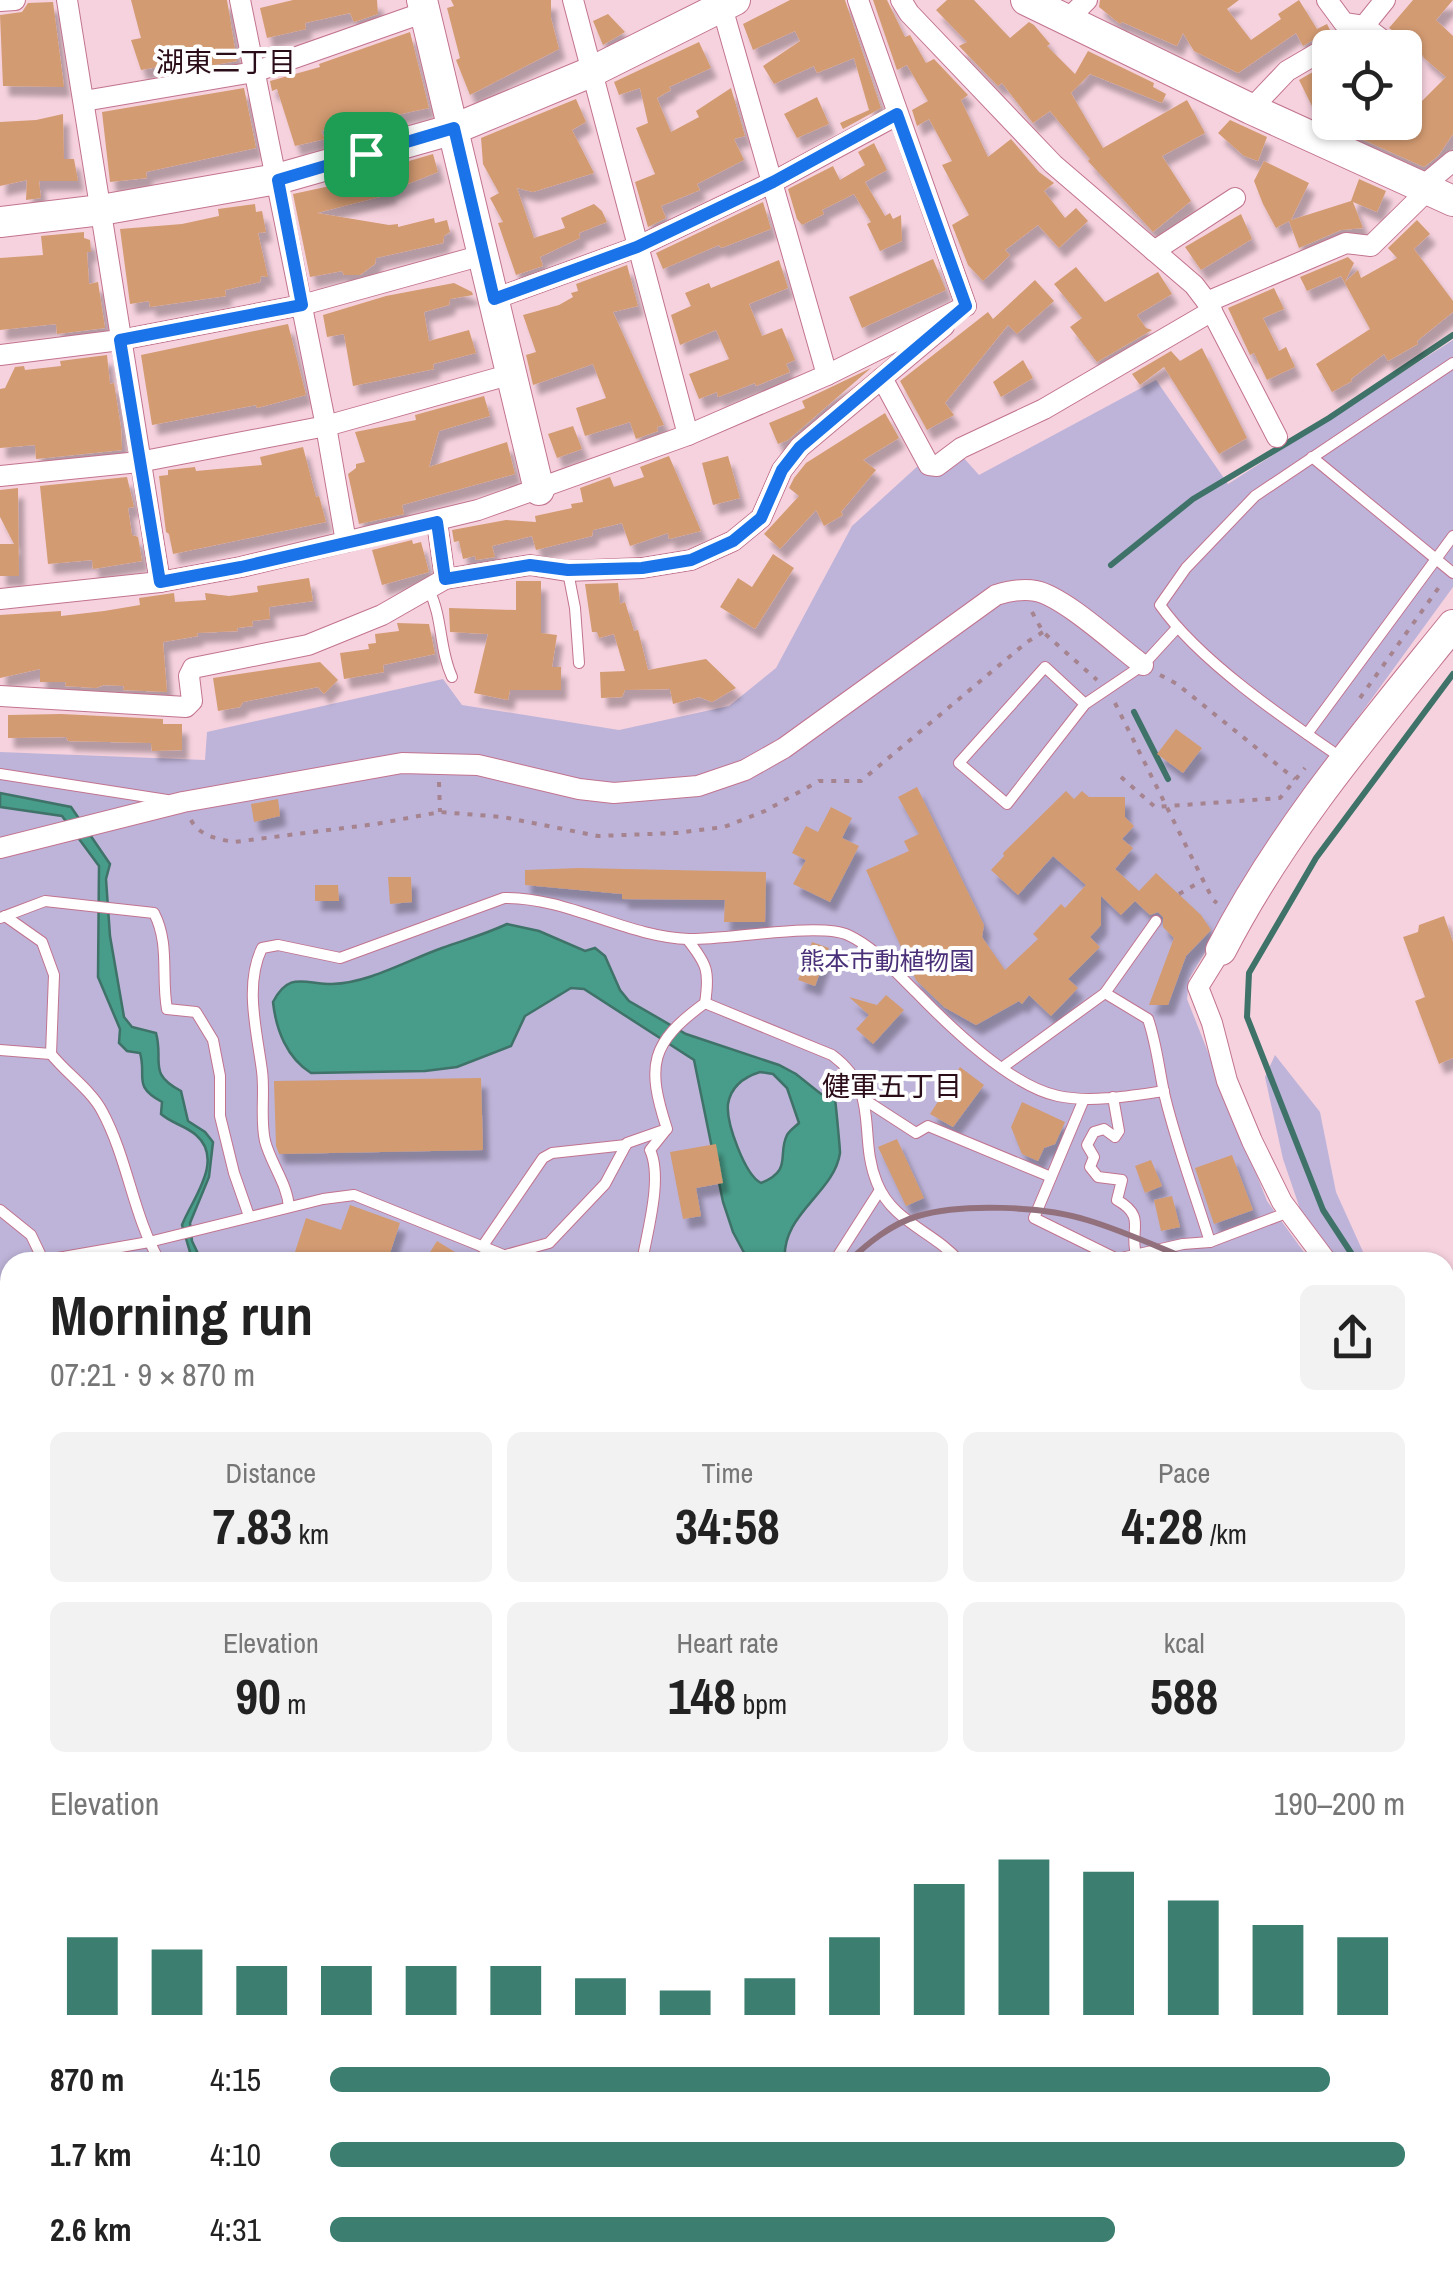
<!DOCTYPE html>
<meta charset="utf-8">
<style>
body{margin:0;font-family:"Archivo Narrow","Noto Sans JP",sans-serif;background:#f2f2f2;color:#222;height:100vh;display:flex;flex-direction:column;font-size:38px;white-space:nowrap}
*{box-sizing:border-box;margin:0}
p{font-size:32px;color:#767676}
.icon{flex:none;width:55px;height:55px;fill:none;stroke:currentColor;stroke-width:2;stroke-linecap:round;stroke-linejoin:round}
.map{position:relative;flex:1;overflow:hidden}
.sheet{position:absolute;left:0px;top:1252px;width:1455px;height:1038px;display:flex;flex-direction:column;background:#fff;border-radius:30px 30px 0 0;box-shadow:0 2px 8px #0004}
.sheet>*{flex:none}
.fabs{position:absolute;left:1312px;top:30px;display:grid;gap:20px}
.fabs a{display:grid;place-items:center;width:110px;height:110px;border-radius:15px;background:#fff;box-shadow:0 2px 8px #0004;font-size:50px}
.pin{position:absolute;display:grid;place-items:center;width:85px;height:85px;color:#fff;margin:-42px;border-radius:20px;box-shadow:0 5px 15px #0006}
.round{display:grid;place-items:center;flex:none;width:105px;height:105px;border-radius:15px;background:#f2f2f2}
.summary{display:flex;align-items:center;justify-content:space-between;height:170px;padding:0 50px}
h1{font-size:55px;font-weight:800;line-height:75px}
.figures{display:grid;grid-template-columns:repeat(3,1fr);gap:15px;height:170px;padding:10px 50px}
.figures div{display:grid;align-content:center;border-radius:15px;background:#f2f2f2;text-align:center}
.figures b{font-size:50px;font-weight:800}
.figures small{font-size:28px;font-weight:400}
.figures p{font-size:28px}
.chart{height:280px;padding:20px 50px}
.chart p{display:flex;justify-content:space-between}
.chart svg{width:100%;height:180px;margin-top:10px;stroke:#3c7e6f;stroke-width:6}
ul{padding:0 50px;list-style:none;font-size:32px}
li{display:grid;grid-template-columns:160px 120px 1fr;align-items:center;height:75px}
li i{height:25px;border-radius:12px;background:#3c7e6f}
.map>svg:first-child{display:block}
</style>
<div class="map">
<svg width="1453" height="2289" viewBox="0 0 1453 2289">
<defs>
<filter id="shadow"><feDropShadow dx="6" dy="10" stdDeviation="2.5" flood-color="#0004"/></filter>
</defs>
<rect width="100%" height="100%" fill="#f6d2de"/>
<g fill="#beb4d9">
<polygon points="1453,340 1453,587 1287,815 1189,979 1187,999 1267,1201 1311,1262 10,1262 10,1786 0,1789 0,752 205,760 207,732 443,679 462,705 619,730 729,706 776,668 852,526 920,464 962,456 979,475 1156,380 1228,484"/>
<polygon points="1275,1055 1320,1112 1336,1192 1364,1254 1374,1262 1323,1262 1312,1244 1283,1159 1265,1077"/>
<polygon points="1445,1348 1453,1365 1453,1461 1445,1612"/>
</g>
<g fill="#489d8a" stroke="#3f7268" stroke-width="2.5" fill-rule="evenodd">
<path d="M0,793L71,807L110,864L106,879L110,936L124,1017L132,1027L156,1033C164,1062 147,1073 181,1091L188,1121L205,1132L213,1142L209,1177L190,1223L192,1241L202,1262H193L182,1225C192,1199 225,1160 196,1135C186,1126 171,1123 161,1114L162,1102C132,1086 147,1077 140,1053L127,1051L119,1043L120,1029L98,977L99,866L62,816L0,807Z"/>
<path d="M507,924L539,931L585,951L595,948L605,956L620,990L629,1001L686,1034L779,1065L796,1074L821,1094H829L835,1099C836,1106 840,1148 840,1153C834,1194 780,1214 785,1262H749L733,1232L723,1202L694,1060L584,989L571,988L525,1016L511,1046L457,1067L425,1071L311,1073C287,1058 276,1030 273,1002C289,971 304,984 332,984C369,983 408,960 442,948C464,940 486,934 507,924ZM760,1072L773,1074L787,1088L799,1123C795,1127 790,1130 787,1135C777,1155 793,1170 761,1183C745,1175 726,1123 728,1104C731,1086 744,1077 760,1072Z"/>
<polygon points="10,1797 10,1999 0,1997 0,1798"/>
<polygon points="1453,1903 1453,2289 1055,2289 1055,2280 1445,2280 1445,1905"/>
<polygon points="644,2280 963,2280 957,2289 654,2289"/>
</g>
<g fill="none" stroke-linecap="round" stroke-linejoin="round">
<g stroke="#3f7268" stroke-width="6">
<polyline points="1111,565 1193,499 1329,418 1453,335"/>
<polyline points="1134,712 1168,779"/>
<polyline points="1357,1262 1323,1210 1247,1017 1249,973 1316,858 1453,674"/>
<polyline points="1445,1694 1453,1657"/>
</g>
</g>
<g fill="#d39b72" filter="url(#shadow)">
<polygon points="131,0 227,0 237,61 180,71 180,63 141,70 131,40 141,38"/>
<polygon points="293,0 377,0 378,14 354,22 350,13 305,23 306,29 267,38 260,8"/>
<polygon points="451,0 551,0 551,18 559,49 470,95 456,60 460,58 447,8 454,6"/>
<polygon points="790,0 845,0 881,108 843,129 840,123 869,110 854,58 817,73 814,66 774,84 763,66 800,41 795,31 753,50 743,24"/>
<polygon points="873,0 887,0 905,37 910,35 926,63 934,59 968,95 961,100 988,157 1011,139 1039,172 1054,183 1044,191 1065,218 1076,208 1088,221 1059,248 1038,225 1005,250 1010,255 983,281 968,265 952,225 969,215 942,165 952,161 929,119 917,126 912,110 928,101 907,65 897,70"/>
<polygon points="947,0 974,0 1010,38 1029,22 1034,25 1050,44 1047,46 1075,74 1088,51 1154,83 1153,87 1166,94 1162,103 1090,74 1071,93 1103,148 1187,100 1205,133 1162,156 1191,201 1153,232 1088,161 1090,159 1050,111 1033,123 1002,83 998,86 959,46 967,42 936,10"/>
<polygon points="1100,0 1239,0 1227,9 1251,40 1281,19 1278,14 1299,0 1317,29 1327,24 1330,30 1303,46 1296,33 1238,73 1194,51 1183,33 1177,46 1122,22 1120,24 1099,7"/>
<polygon points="1413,0 1453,0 1436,20 1453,36 1453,134 1438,156 1424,167 1319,120 1299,80 1330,62 1330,122 1405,122 1405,118 1446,77 1424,58 1419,49 1389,28"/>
<polygon points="53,2 64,87 3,86 0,15 22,12 28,3"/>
<polygon points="608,14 625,32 603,45 593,21"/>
<polygon points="410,32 429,108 321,131 325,139 295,146 277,89 272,91 270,81 320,67 319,64"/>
<polygon points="699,42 711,68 669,87 671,90 657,98 671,132 699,117 696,111 731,88 745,136 734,139 744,160 697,184 700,190 661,206 666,218 648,227 635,182 655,174 636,128 648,123 640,88 619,95 614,82"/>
<polygon points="244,88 256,148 146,172 147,178 110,182 102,112"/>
<polygon points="817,97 829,124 797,138 784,114"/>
<polygon points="576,99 586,122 572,130 594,173 533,192 517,188 534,238 565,228 561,218 594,204 602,211 607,222 579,233 580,238 540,257 543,266 516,275 498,223 503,222 490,198 499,193 483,164 481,138"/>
<polygon points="63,114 64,159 74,159 78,181 39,181 41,198 26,200 27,180 0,186 0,122 36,120"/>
<polygon points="1230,120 1267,137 1258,161 1244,156 1218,133"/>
<polygon points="874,143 887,170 865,182 885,216 890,213 893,219 901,215 902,241 880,251 867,224 871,222 854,194 822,210 824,214 802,225 797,219 788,189 833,166 840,180 865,165 858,152"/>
<polygon points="433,154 438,172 390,191 391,194 317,213 389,225 398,224 398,227 434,218 435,223 447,220 450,232 444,236 443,243 376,258 375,264 360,275 344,275 342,271 310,277 293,194 344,183 344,180"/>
<polygon points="1264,161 1309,183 1291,220 1351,201 1359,179 1386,191 1377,212 1353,202 1363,228 1341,230 1299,248 1289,221 1276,228 1263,204 1254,181"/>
<polygon points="763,202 771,229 721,248 719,245 663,269 656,253"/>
<polygon points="255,204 256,212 262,211 266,232 258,233 268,277 261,276 260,282 225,290 226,296 150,307 149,301 130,304 120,229 182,224 219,216 218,209"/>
<polygon points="1241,214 1252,239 1201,270 1185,247"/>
<polygon points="1417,220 1430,234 1414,249 1453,301 1453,312 1417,341 1418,344 1388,361 1384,354 1351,379 1352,381 1332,392 1316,364 1370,329 1341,276 1307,291 1300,277 1348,257 1354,263 1345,282 1358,270 1361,278 1397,258 1388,248"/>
<polygon points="84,232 84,238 90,240 91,252 87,252 89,284 98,282 105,328 57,334 56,324 0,330 0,258 43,255 41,236"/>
<polygon points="933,259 946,290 862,328 849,297"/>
<polygon points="779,260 788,288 749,304 762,336 782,328 795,360 786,364 790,372 756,386 755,383 718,397 717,392 699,399 689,374 729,359 716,330 680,345 671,315 691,306 685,293 709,283 711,288"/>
<polygon points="627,265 638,306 613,312 664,425 657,427 658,431 636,439 630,422 585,436 576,408 606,398 593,364 533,385 526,355 536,352 523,315 559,305 573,297 571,293 578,291 576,284"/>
<polygon points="1076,267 1105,302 1158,272 1172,294 1137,315 1146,328 1152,330 1097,362 1070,327 1082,318 1054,284"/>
<polygon points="1035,280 1054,301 1017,334 1008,325 945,403 954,415 927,430 900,381 988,312 993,319"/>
<polygon points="454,283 472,292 473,295 450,299 449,305 424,312 429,341 469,330 476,353 433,364 434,369 353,386 344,334 327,337 323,315 386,296"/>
<polygon points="1274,288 1284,309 1263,318 1279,351 1286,347 1295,367 1267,380 1254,353 1250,355 1228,308"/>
<polygon points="288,324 306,395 257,408 256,405 152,425 141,355"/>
<polygon points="1202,348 1247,438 1219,454 1164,367 1140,385 1132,374 1171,351 1180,361"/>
<polygon points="107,355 110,384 114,383 121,428 122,450 36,459 35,445 0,448 0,389 5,388 15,367 24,366 25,370 61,366 60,361"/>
<polygon points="1023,360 1033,378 1001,397 993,382"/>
<polygon points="871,368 788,440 778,444 769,423 805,408 802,401"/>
<polygon points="484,396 490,416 439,431 429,467 507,442 515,474 402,505 404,514 359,524 348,474 356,468 356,464 365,462 355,432 416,420 415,415"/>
<polygon points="885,413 899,438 863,460 876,470 841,512 843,515 824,526 816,510 780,549 764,534 799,496 789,488 794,478 806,463"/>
<polygon points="573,426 582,449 557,458 548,434"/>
<polygon points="303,447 316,497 319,496 326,522 173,554 169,534 166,532 159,476 168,475 168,470 195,467 196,471 262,465 260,457"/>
<polygon points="669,456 701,531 669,539 668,533 630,546 622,523 593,530 592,536 536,550 532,536 492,546 495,557 476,560 475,556 463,559 459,541 454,542 452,530 506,520 536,522 535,516 572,508 571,504 583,502 580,488 610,477 614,487 644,477 640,467"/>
<polygon points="728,456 740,498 713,505 702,463"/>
<polygon points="127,477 134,507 128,508 132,535 138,537 142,561 93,569 92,560 48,564 40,486"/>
<polygon points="18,488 19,576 0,576 0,544 14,544 0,517 0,490"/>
<polygon points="412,540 413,544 421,542 429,572 382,585 372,550"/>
<polygon points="773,554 794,568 755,629 720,607 738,578 752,587"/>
<polygon points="309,578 313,601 269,607 270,619 252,621 253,626 237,628 238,631 197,633 198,636 163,642 167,692 123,690 124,686 104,685 96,688 65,686 66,682 40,682 40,669 0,678 0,615 61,611 61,616 104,611 140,605 139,598 174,593 175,602 206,600 205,593 229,596 258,592 257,586"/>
<polygon points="516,581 541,581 541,633 557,635 552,667 561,667 561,690 510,690 508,700 474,693 488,634 450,632 449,608 516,610"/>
<polygon points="618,583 620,604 625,602 634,631 638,630 648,670 706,659 736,688 712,702 699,697 673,704 670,689 625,690 622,697 601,698 600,672 625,671 614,634 599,638 597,632 592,632 585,584"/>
<polygon points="397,623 429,624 435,654 383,665 384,672 344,679 340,653 369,649 368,644 376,643 375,634 399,631"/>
<polygon points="320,662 338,680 324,694 318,687 243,702 240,707 218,711 213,678"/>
<polygon points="61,714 163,719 163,724 182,724 182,750 152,751 151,743 68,741 66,737 8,738 8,715"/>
<polygon points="1176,729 1202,748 1183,773 1157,754"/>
<polygon points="917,787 984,925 982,937 1005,970 1038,939 1033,934 1061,904 1065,908 1086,885 1053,856 1018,895 991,870 1004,856 1003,853 1066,791 1074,799 1082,791 1089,797 1125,797 1125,817 1134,826 1122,839 1133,848 1115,869 1139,891 1156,873 1201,915 1211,930 1186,956 1168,1005 1149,1005 1174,938 1163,927 1163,917 1158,912 1150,915 1135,901 1121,915 1101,896 1101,925 1090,937 1100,947 1068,979 1078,988 1051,1016 1029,995 1022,1004 1019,1001 976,1025 944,1007 916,980 866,870 909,851 904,841 919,834 898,797"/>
<polygon points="278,799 280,816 254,822 251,804"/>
<polygon points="831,807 852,818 842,838 859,846 830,902 793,884 806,860 792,853 806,826 818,832"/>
<polygon points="579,868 766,872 765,922 724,922 725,900 622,899 622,894 525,885 525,870"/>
<polygon points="388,877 411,877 412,902 390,904"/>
<polygon points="315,885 338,885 339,901 315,901"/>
<polygon points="1444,916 1453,942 1453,1058 1439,1064 1415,1001 1425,997 1403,937 1418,932 1419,925"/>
<polygon points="812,942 829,948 815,986 798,980"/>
<polygon points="886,995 904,1010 873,1044 856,1029 869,1015 849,997 877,1005"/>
<polygon points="960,1067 984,1085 953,1127 930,1114"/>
<polygon points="481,1078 483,1150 279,1154 276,1146 274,1081"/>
<polygon points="1022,1102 1065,1122 1055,1144 1044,1148 1038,1161 1022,1154 1011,1127"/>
<polygon points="897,1139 924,1198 906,1206 878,1147"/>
<polygon points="716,1144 723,1183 696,1188 701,1216 683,1219 670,1152"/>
<polygon points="1232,1155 1253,1210 1214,1224 1195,1168"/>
<polygon points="1151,1160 1162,1186 1145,1193 1135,1166"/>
<polygon points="1172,1196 1180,1227 1161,1231 1154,1200"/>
<polygon points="350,1205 400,1223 387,1262 311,1262 298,1258 295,1252 306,1218 341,1230"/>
<polygon points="437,1241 471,1262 424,1262"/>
</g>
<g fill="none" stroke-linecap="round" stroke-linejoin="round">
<g stroke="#c2738f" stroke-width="12">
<g id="lane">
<polyline points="1312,457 1453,573"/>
<polyline points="568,572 575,608 579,663"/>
<path d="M429,590C443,618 439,649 452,677"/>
<polyline points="1085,704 1045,667 959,763 1007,804 1085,704 1143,665 1176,629"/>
<polyline points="1307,734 1453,536"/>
<path d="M1343,759C1286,720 1199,661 1160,605L1186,568L1255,496L1453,363"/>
<polyline points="0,774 167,800"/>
<path d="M5,916L42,942L54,975L51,1054C66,1073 91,1090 102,1111C128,1159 133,1216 160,1262"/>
<path d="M0,918L45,901L154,913C170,944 161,976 167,1009L196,1012L213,1040L220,1076V1116L234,1173L249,1216"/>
<polyline points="1105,993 1156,921"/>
<path d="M705,1003L832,1055C882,1092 857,1134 877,1183C893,1223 934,1231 960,1262"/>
<polyline points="0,1050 51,1054"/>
<path d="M1003,1067L1105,993L1148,1019C1157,1045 1159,1071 1165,1097C1177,1146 1195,1194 1210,1242"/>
<path d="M1113,1097L1119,1131L1115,1137L1104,1129L1094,1132L1087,1145L1094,1157L1090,1167L1098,1177L1122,1180L1117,1200C1147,1217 1129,1230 1136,1254"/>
<polyline points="1084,1099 1034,1218 1117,1259 1183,1244 1210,1242 1289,1212"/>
<polyline points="865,1100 916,1133 928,1126 1051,1177"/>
<path d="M289,1207C287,1183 271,1164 265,1141C260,1119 265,1094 262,1071C257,1032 244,985 262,948L278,945L340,958L504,898C568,897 626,937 689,939C725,940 820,922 848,935C876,948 896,973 918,994C951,1028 1011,1086 1058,1096C1091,1103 1130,1096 1164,1091"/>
<polyline points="0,1210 31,1235 43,1260"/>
<polyline points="482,1247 543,1158 552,1153 626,1145"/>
<path d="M502,1256L549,1243L605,1184L627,1143L667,1129C646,1065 650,1043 705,1003C710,971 707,964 687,939"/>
<polyline points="35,1262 149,1242 323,1199 354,1195 501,1254 511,1262"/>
<path d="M642,1262C647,1232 663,1178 650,1150L666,1130"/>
<polyline points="834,1262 880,1190"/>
<polyline points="0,1402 0,1344 10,1330"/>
<polyline points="0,1459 10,1463"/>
<polyline points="0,1497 10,1499"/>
<polyline points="0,1548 10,1539"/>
<polyline points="0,1579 10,1572"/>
<polyline points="0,1626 10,1626"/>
<polyline points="0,1656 10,1660"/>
<polyline points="89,2289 91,2280"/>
</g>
</g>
<g stroke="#c2738f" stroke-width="22">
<g id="street">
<polyline points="67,0 160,582"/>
<polyline points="240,0 326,426 346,542"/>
<polyline points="573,0 688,435"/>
<polyline points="720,0 827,375"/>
<polyline points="901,0 909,13 1053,164 1194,285 1207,302 1277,437"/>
<polyline points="1385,0 1364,26 1393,48"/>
<polyline points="0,1 15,0"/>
<polyline points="1067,20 1087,0"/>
<polyline points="1405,56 1411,60"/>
<polyline points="84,101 254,72 425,12"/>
<polyline points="1251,109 1287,71 1364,26 1344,23 1327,0"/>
<polyline points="1423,186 1453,161"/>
<polyline points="1154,251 1235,198"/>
<polyline points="494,299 637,247 773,182 897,115"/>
<polyline points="1207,302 1346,243 1371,246 1429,189"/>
<polyline points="0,355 120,340 302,305 483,255"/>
<polyline points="882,378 929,465 937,466 961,448 1044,409 1212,311"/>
<polyline points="0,476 139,462 326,426 512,374"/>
<polyline points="437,522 445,579"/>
<polyline points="0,599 160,582 241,567 478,510 688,435 827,375 966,306 858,0"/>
<polyline points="0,696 186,707 192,701 189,676 193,668 308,645 382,615 445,579 530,565 567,571 642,568 691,560 733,541 761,518 782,470 800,447 944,326"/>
<path d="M0,848L183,802L402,763L478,765L579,789L614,793L698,786L745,770L784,748L996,595C1009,591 1022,588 1036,591C1065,597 1117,646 1143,665"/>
<polyline points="1221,950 1198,987 1212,1023 1227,1081 1252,1141 1282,1202 1327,1262"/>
<polyline points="1445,1419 1453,1429"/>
<polyline points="0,2074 10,2079"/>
<polyline points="10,2170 2,2205 6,2239 10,2240"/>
<polyline points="124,2280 136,2289"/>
</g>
</g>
<g stroke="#c2738f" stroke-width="32">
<g id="secondary">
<polyline points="422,0 539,490"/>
<polyline points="1026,0 1251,109 1453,201"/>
<polyline points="0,222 101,210 277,179 454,129 591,72 735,0"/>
<path d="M1221,950C1282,831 1369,729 1453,625"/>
<polyline points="0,2044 10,2043"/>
<polyline points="553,2280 565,2289"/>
</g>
</g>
<g stroke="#a5838f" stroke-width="4" stroke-dasharray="5 8" stroke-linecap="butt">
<polyline points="1032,612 1043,632 1097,680"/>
<polyline points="1160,675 1177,684 1295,779"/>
<polyline points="1360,698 1442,583"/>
<polyline points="1115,703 1213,900 1217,903"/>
<polyline points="1121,777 1155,807 1280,798 1305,768"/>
<polyline points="439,782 440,812"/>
<path d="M191,820C199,836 218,839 234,842L376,824L440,812L503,817L598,836L676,833L724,827L765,811L819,781H861L1027,642L1043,632"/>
<polyline points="1179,894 1203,880"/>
<polyline points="0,1732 10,1732"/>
<polyline points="0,1764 10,1763"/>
<polyline points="1445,1800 1453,1788"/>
<polyline points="614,2280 625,2289"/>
</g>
<use href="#lane" stroke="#fff" stroke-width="10"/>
<use href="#street" stroke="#fff" stroke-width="20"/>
<use href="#secondary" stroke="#fff" stroke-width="30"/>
<path stroke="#92717d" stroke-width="6" d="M848,1262C868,1243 891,1224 918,1216C962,1203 1043,1206 1087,1220C1124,1231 1160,1248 1195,1262"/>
</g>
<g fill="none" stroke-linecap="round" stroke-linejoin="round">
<g stroke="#fff" stroke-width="20">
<polygon id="route" points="897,114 966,306 800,447 782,470 761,518 733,541 691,560 642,568 568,570 530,565 445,579 437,522 241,567 160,582 120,340 302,305 278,180 454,128 494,299 637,247 773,182"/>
</g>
<use href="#route" stroke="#1a73e8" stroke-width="12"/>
</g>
<g text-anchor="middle" stroke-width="8" stroke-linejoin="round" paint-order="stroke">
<g font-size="25" fill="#4a3078" stroke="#fefefe">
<text x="887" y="970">熊本市動植物園</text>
</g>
<g font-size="28" fill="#2b0d19" stroke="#fefefe">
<text x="226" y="72">湖東二丁目</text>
<text x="892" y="1096">健軍五丁目</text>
</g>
</g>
</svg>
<div class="fabs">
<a><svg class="icon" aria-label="locate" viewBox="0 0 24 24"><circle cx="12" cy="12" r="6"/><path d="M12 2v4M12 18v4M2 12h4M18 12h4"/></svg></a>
</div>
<div class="pin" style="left:366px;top:154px;background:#1e9e55"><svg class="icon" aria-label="arrive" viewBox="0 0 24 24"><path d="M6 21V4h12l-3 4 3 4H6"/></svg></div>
<section class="sheet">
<div class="summary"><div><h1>Morning run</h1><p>07:21 · 9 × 870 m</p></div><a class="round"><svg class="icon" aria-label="share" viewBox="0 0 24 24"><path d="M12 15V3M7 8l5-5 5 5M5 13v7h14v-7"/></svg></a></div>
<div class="figures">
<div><p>Distance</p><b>7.83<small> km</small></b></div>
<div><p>Time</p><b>34:58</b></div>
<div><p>Pace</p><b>4:28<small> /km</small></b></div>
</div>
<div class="figures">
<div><p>Elevation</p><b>90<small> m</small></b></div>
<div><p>Heart rate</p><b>148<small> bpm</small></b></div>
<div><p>kcal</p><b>588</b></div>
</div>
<div class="chart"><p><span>Elevation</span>190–200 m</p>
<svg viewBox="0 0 160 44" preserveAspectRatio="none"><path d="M5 44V25M15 44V28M25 44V32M35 44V32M45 44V32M55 44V32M65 44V35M75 44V38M85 44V35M95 44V25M105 44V12M115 44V6M125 44V9M135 44V16M145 44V22M155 44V25"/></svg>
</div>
<ul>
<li><b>870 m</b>4:15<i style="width:93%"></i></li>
<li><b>1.7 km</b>4:10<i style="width:100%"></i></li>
<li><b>2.6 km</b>4:31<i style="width:73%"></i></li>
</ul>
</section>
</div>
